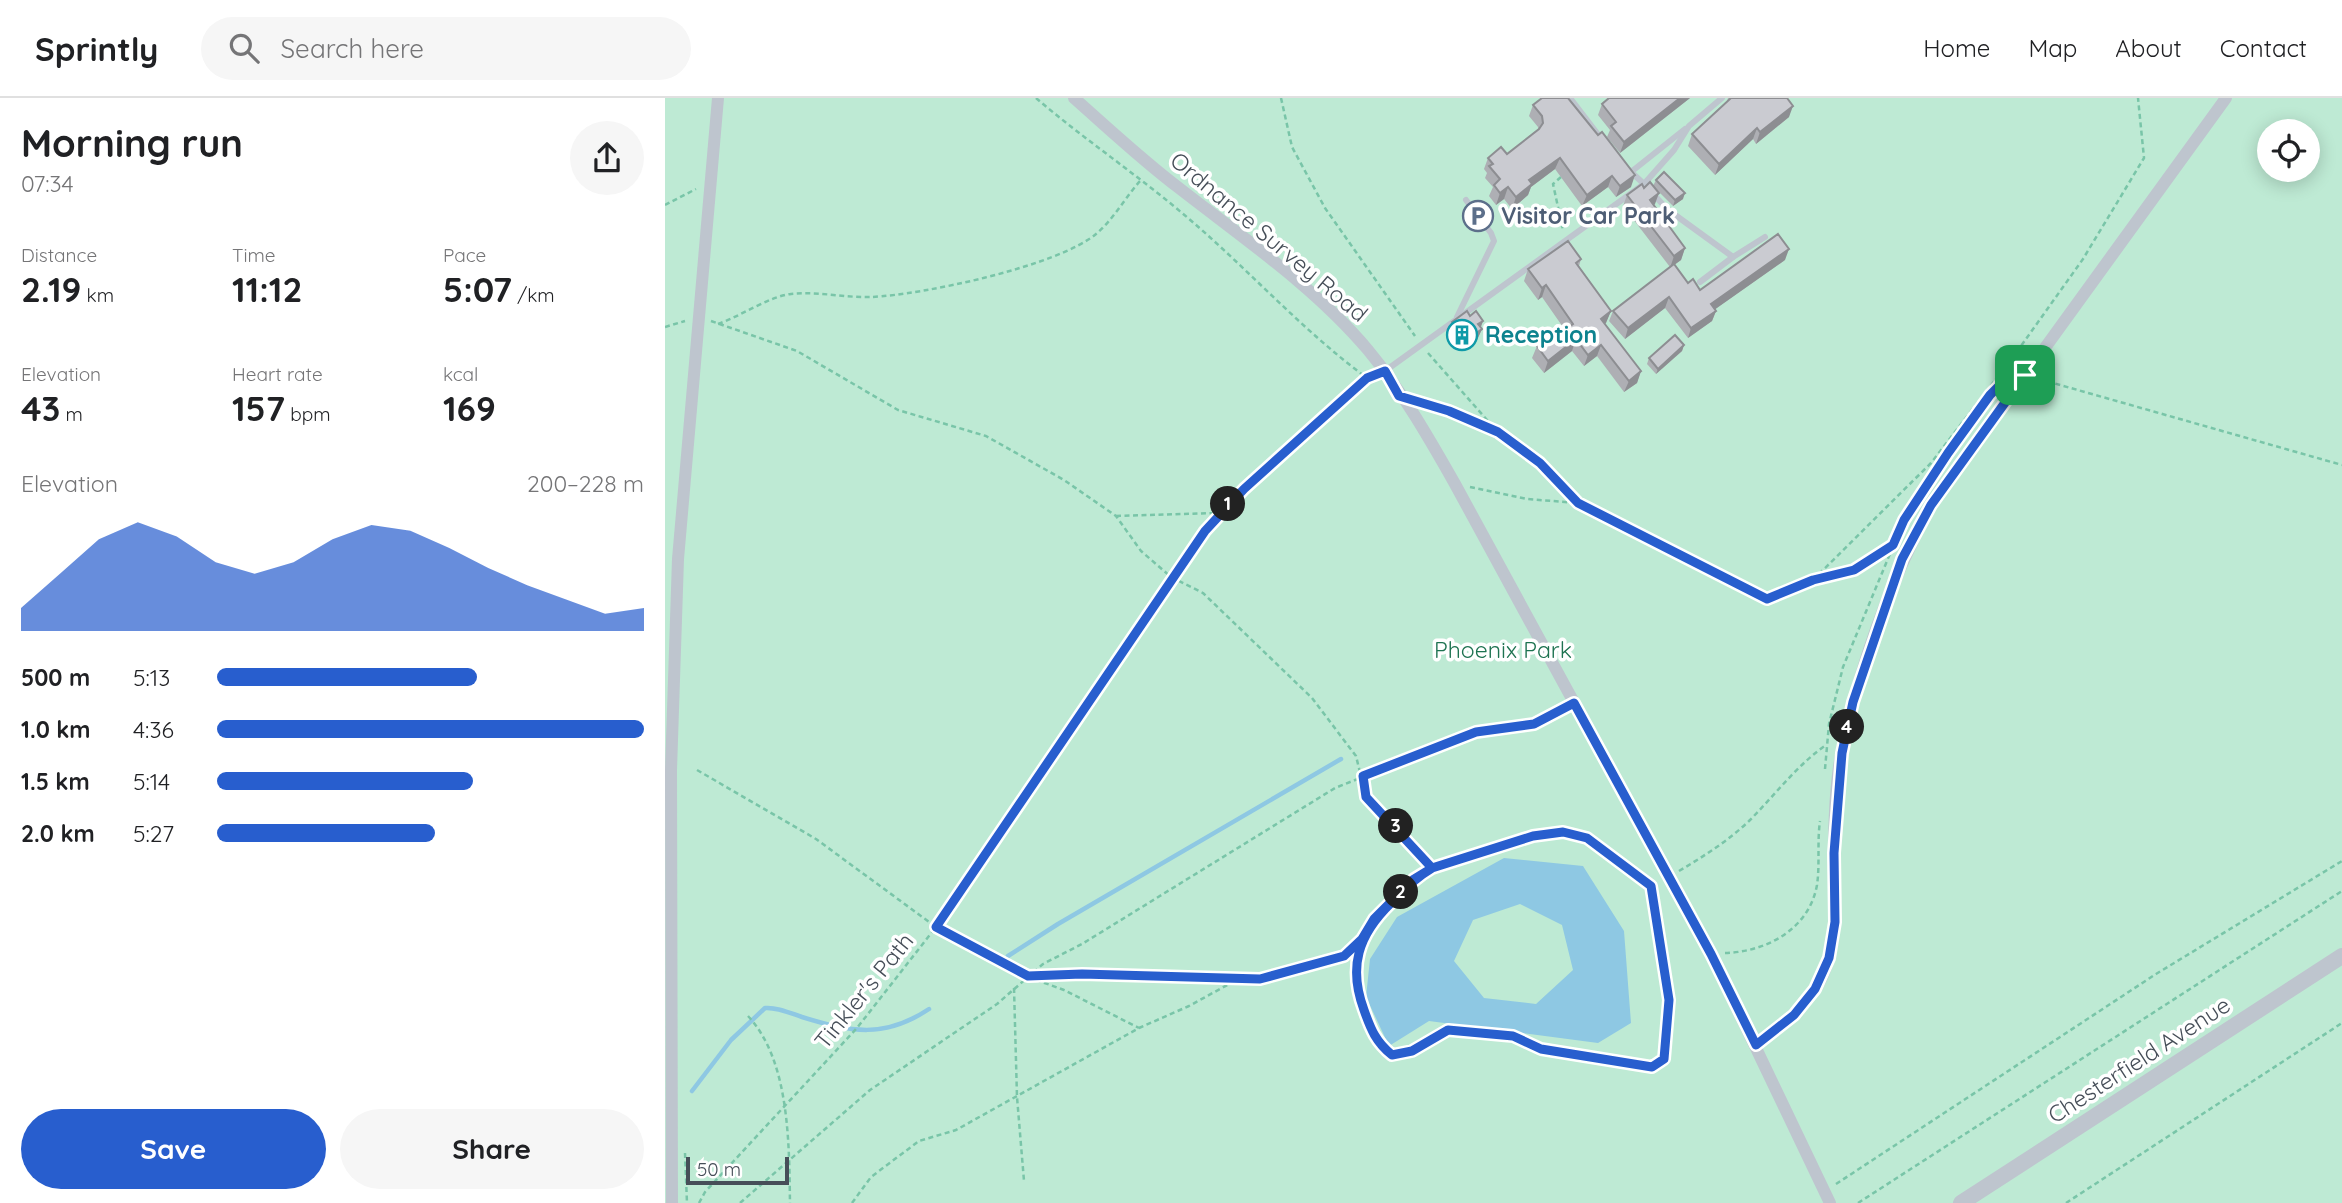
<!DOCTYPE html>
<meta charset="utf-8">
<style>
body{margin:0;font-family:Quicksand,sans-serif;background:#f6f6f6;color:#202124;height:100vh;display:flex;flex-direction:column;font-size:26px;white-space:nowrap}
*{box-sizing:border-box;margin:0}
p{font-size:23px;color:#757577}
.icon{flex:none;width:38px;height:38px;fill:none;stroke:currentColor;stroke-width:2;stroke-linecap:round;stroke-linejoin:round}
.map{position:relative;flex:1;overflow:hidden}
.drawer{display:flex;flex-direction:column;background:#fff;width:665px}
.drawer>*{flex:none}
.tools{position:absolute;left:1592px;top:21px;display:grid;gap:14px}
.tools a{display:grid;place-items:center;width:63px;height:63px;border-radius:50%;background:#fff;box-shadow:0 4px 18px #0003;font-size:35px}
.scale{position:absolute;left:21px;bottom:18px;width:103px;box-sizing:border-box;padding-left:7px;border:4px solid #464e58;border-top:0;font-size:19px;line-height:24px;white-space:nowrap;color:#464e58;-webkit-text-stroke:5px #fff;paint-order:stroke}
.pin{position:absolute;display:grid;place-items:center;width:60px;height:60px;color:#fff;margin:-30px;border-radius:14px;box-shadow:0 4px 10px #0006}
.km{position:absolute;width:35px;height:35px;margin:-18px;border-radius:50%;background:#222;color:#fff;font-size:19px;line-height:35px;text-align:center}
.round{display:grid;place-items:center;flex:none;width:74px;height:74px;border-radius:37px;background:#f6f6f6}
.headline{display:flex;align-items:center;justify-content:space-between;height:119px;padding:0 21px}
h1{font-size:38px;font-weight:700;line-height:52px}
.figures{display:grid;grid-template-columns:repeat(3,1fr);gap:10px;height:119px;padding:7px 21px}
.figures div{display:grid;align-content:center}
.figures b{font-size:35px;font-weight:700}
.figures small{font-size:19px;font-weight:400}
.figures p{font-size:19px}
.chart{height:196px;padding:14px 21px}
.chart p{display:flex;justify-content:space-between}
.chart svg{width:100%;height:126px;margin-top:7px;fill:#285ece;opacity:.7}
.primary-button{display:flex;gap:14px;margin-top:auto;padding:14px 21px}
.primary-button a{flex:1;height:80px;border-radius:42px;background:#285ece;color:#fff;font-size:28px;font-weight:700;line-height:80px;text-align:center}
.primary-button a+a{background:#f6f6f6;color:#202124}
ul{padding:0 21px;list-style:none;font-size:23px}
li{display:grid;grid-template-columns:112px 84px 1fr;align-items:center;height:52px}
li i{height:18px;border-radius:9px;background:#285ece}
header{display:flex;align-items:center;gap:42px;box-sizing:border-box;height:98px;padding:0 35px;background:#fff;border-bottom:2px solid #e0e0e0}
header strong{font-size:33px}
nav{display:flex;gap:38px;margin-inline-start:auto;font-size:24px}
.search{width:490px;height:63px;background:#f6f6f6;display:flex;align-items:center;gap:18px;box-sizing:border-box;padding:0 24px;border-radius:38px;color:#757577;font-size:26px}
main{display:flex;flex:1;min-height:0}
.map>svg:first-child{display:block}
</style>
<header>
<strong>Sprintly</strong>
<div class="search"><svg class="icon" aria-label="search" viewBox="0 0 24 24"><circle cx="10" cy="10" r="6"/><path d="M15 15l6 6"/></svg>Search here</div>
<nav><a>Home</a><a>Map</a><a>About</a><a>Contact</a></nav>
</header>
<main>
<section class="drawer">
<div class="headline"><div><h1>Morning run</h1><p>07:34</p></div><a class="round"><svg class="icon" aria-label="share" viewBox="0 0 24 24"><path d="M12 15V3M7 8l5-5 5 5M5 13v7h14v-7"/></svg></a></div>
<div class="figures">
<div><p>Distance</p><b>2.19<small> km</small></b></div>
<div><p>Time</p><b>11:12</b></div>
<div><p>Pace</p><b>5:07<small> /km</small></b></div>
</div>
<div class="figures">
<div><p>Elevation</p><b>43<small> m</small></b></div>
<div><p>Heart rate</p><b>157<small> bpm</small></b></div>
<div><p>kcal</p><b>169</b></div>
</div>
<div class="chart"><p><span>Elevation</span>200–228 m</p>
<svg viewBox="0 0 160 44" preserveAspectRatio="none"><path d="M0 44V36L10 24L20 12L30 6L40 11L50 20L60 24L70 20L80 12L90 7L100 9L110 15L120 22L130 28L140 33L150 38L160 36V44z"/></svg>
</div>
<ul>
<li><b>500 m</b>5:13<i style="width:61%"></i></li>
<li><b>1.0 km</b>4:36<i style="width:100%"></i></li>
<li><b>1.5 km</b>5:14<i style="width:60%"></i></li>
<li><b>2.0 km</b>5:27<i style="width:51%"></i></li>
</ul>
<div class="primary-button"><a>Save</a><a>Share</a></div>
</section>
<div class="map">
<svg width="1677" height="1105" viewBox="0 0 1677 1105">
<rect width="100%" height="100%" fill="#efedec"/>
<path fill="#beead4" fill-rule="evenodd" d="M0,0H1677V1105H0ZM1605,33H1643V72H1605Z"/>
<path fill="#8ec8e3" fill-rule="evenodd" d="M839,760L918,768L959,833L966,925L933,945L764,923L724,948L701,899L705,861L732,819ZM855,806L897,827L908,872L871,906L819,900L789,863L808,822Z"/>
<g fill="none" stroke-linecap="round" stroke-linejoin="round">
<g stroke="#8ec8e3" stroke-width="4.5">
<polyline points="343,858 393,826 676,661"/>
<path d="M27,993L66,942L100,910C112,909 125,915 137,919C186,934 219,941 264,911"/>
</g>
<g stroke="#79c5a8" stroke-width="2.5" stroke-dasharray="5 3.5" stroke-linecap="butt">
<path d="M371,0C420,42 474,78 523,120C584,172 638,233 702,280"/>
<polyline points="616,0 627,49 660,110 750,238"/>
<polyline points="896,79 888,86 898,132"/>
<polyline points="0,107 31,91"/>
<path d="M46,223L132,253L233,312L321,338L399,382L451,418L476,453L506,479L538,495L647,600L691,658L701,699L767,770C807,758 882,724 920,740C938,748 969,776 986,788L1004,903L999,961L987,969L876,951L848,938L783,932L747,953L727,957C711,944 706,931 699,912C696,904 691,895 690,886C689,835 725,794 767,770"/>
<path d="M53,226C76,218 105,198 126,196C153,193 180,200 206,199C257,197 393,168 431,136C448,122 460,100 475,83"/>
<polyline points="0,229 20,223"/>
<polyline points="763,255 830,331"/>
<polyline points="1374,281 1677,367"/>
<polyline points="757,304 833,334 875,365 913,405 1102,501 1148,482 1189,472 1228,447"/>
<polyline points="805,389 862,401 913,405"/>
<polyline points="451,418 553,415"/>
<polyline points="1148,482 1266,365 1351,255 1418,161 1479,60 1473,0"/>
<polyline points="1160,671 1164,626 1178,569 1239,422 1283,355 1334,289"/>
<polyline points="32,672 151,741 271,829 363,879 399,892 474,930"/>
<path d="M1014,773C1039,758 1063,743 1084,723C1110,697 1131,668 1161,647"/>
<path d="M1060,855C1100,854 1144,832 1152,787C1155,767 1152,744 1155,723"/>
<polyline points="366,878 417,876 573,880"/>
<polyline points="349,890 352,999 359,1083"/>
<path d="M83,918C125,963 124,1046 125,1105"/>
<polyline points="20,1055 22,1105"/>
<polyline points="1171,1086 1491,876 1677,763"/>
<polyline points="34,1105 40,1094 192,930 271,829 506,479 555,415 669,308 707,278"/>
<polyline points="75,1105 205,992 332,906 378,866 417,846 670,690 811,634 869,626 897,611"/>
<polyline points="187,1105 206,1079 254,1043 291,1032 474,930 524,908 575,880 595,881 663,865 679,858 697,841"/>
<polyline points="1193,1105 1677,793"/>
<polyline points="1401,1105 1677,925"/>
</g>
<g stroke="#bec5ce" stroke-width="6">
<polyline points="905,0 938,43"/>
<polyline points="964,72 979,86 1009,52 1024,28 1057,0"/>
<polyline points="966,74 1020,31"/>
<polyline points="1035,184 1068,159"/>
<polyline points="792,219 829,143 826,135 801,102"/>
<polyline points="720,273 979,86 1002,111 1068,159 1100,139"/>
</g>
<g stroke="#bec5ce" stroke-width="12">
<path d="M409,0C443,30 477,62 514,90C578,140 650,189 703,252C737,293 764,340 790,386L1046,856L1165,1105"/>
<path d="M1091,947C1112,931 1133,915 1149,893C1176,854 1169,802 1169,758C1169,724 1170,685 1177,652C1195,566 1225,484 1266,407L1561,0"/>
<polyline points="7,1105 6,672 13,461 53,0"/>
</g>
<polyline stroke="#bec5ce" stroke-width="16" points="1296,1105 1677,858"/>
</g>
<g fill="#aeafb4">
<polygon points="944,0 1025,0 955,55 942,39 945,32 933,17 937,6"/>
<polygon points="1063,0 1122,0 1124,19 1091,46 1088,41 1050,77 1023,48 1027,36 1062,3"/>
<polygon points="868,7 966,89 951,99 943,89 917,108 890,71 866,89 863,97 847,111 839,101 831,107 824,98 828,89 820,80 822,75 819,71 823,60 842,56 873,31 873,29 864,18"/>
<polygon points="991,82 1018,101 1008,108 988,88"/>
<polygon points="962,97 990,106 989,107 1020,150 1016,162 1009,167 1023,185 1035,192 1120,162 1050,211 1051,213 1047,223 1023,240 1000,210 960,241 944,223 948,213 1005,169 958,108"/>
<polygon points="916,161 914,168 946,213 940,226 976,273 972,285 959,294 932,258 919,268 907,253 879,275 867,260 872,248 886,242 900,232 877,199 873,202 859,183 863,171"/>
<polygon points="805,218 818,223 816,229 817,231 812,242 803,249 800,244 793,249 783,236 787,224"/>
<polygon points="1019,247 1017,253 991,276 982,266 984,260"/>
</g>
<g fill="#8d8e92">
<polygon points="1015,0 1025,0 955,55 959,44"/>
<polygon points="1128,8 1124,19 1091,46 1095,34"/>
<polygon points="1092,30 1088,41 1050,77 1054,66"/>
<polygon points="895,60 890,71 866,89 863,97 847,111 851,99 864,82"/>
<polygon points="970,77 966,89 951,99 955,88"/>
<polygon points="947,78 943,89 917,108 922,97"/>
<polygon points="843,89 839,101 831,107 835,95"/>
<polygon points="994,95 990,106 981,114 985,102"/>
<polygon points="1020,95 1018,101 1008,108 1010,102"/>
<polygon points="1020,150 1016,162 1005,170 1009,158"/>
<polygon points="1124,151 1120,162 1042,217 1046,206"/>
<polygon points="881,187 877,199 873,202 877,190"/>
<polygon points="1004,199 1000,210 960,241 963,230"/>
<polygon points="946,213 941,225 932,233 936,221"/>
<polygon points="1051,213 1047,223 1023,240 1026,230"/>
<polygon points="818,223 814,233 817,231 812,242 803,249 813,226"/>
<polygon points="804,233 800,244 793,249 797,238"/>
<polygon points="911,241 907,253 879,275 883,263"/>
<polygon points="936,247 932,258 919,268 923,257"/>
<polygon points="1019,247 1017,253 991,276 993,271"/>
<polygon points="976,273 972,285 959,294 964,283"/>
</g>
<g fill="#cacbd1" stroke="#8d8e92" stroke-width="2">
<polygon points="877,0 903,0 933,37 937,34 970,77 955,88 947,78 922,97 895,60 864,82 867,86 851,99 843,89 835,95 829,87 835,81 824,68 828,66 823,60 836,49 842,56 874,31 878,25 877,18 868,7"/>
<polygon points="944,0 1015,0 959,44 946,28 951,24 937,6"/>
<polygon points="1066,0 1122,0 1128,8 1095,34 1092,30 1054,66 1027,36"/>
<polygon points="999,74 1020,95 1010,102 991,82"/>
<polygon points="985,84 994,95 985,102 1020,150 1009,158 962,97 977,86 979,90"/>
<polygon points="1113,136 1124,151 1046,206 1051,213 1026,230 1004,199 963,230 948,213 1009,166 1023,185 1028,181 1035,192"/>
<polygon points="903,143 916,161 911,165 946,213 936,221 976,273 964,283 936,247 923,257 911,241 883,263 872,248 884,239 886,242 908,226 881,187 877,190 863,171"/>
<polygon points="802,213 805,218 811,213 818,223 813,226 817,231 807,238 804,233 797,238 787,224"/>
<polygon points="1010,237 1019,247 993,271 984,260"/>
</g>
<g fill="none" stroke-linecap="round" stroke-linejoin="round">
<g stroke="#fff" stroke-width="14">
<path id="route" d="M1360,277L1351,271L1325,297L1283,355L1239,422L1228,447L1189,472L1148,482L1102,501L913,405L875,365L833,334L784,313L734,298L720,273L702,280L579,391L540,433L271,829L363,878L417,876L595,881L679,858L697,841L709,821L749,781L767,770L868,738L898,734L922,740L986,788L1004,902L999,961L987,969L876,951L848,938L783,932L747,953L727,957C711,944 706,932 699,912C683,869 693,837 726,805C740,791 750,780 767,770L701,699L698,678L811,634L869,626L909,605L1046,856L1091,947L1129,917L1150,891L1164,860L1170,824L1169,755L1177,655L1188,604L1237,461L1266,407L1360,277"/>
</g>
<use href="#route" stroke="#285ece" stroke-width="9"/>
</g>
<defs>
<g id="parking-ring" transform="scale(1.575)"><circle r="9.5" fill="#fff" stroke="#5c6f8a" stroke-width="1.5"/><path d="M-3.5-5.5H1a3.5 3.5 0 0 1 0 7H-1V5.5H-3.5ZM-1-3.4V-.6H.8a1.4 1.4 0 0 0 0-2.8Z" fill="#5c6f8a"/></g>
<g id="building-ring" transform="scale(1.575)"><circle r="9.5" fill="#fff" stroke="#0f9aa8" stroke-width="1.5"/><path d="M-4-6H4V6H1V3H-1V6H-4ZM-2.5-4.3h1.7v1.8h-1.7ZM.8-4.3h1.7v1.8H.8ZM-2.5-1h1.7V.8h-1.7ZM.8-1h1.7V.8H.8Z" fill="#0f9aa8"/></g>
</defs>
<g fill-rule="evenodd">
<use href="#parking-ring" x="813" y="118"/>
<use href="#building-ring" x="797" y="237"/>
</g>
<g text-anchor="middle" stroke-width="7" stroke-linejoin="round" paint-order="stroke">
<g font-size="23" font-weight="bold" fill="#4e5e75" stroke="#fff" text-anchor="start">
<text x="836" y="126">Visitor Car Park</text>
</g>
<g font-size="23" fill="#464e58" stroke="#fff">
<text transform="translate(604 139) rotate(40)" y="8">Ordnance Survey Road</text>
<text transform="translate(199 893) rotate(-51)" y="8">Tinkler's Path</text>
<text transform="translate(1474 962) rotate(-33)" y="8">Chesterfield Avenue</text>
</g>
<g font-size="23" font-weight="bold" fill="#0d838f" stroke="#fff" text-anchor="start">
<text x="820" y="245">Reception</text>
</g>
<g font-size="23" fill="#1e7351" stroke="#fff">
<text x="838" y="560">Phoenix Park</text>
</g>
</g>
</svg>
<div class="tools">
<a><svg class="icon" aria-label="locate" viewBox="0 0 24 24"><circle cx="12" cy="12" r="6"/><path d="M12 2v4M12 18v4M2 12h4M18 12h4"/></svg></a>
</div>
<div class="scale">50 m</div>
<div class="pin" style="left:1360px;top:277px;background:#1e9e55"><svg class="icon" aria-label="arrive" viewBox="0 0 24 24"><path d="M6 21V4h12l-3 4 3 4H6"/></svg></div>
<b class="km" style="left:563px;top:406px">1</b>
<b class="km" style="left:736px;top:794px">2</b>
<b class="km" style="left:731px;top:728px">3</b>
<b class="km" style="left:1182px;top:629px">4</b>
</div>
</main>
